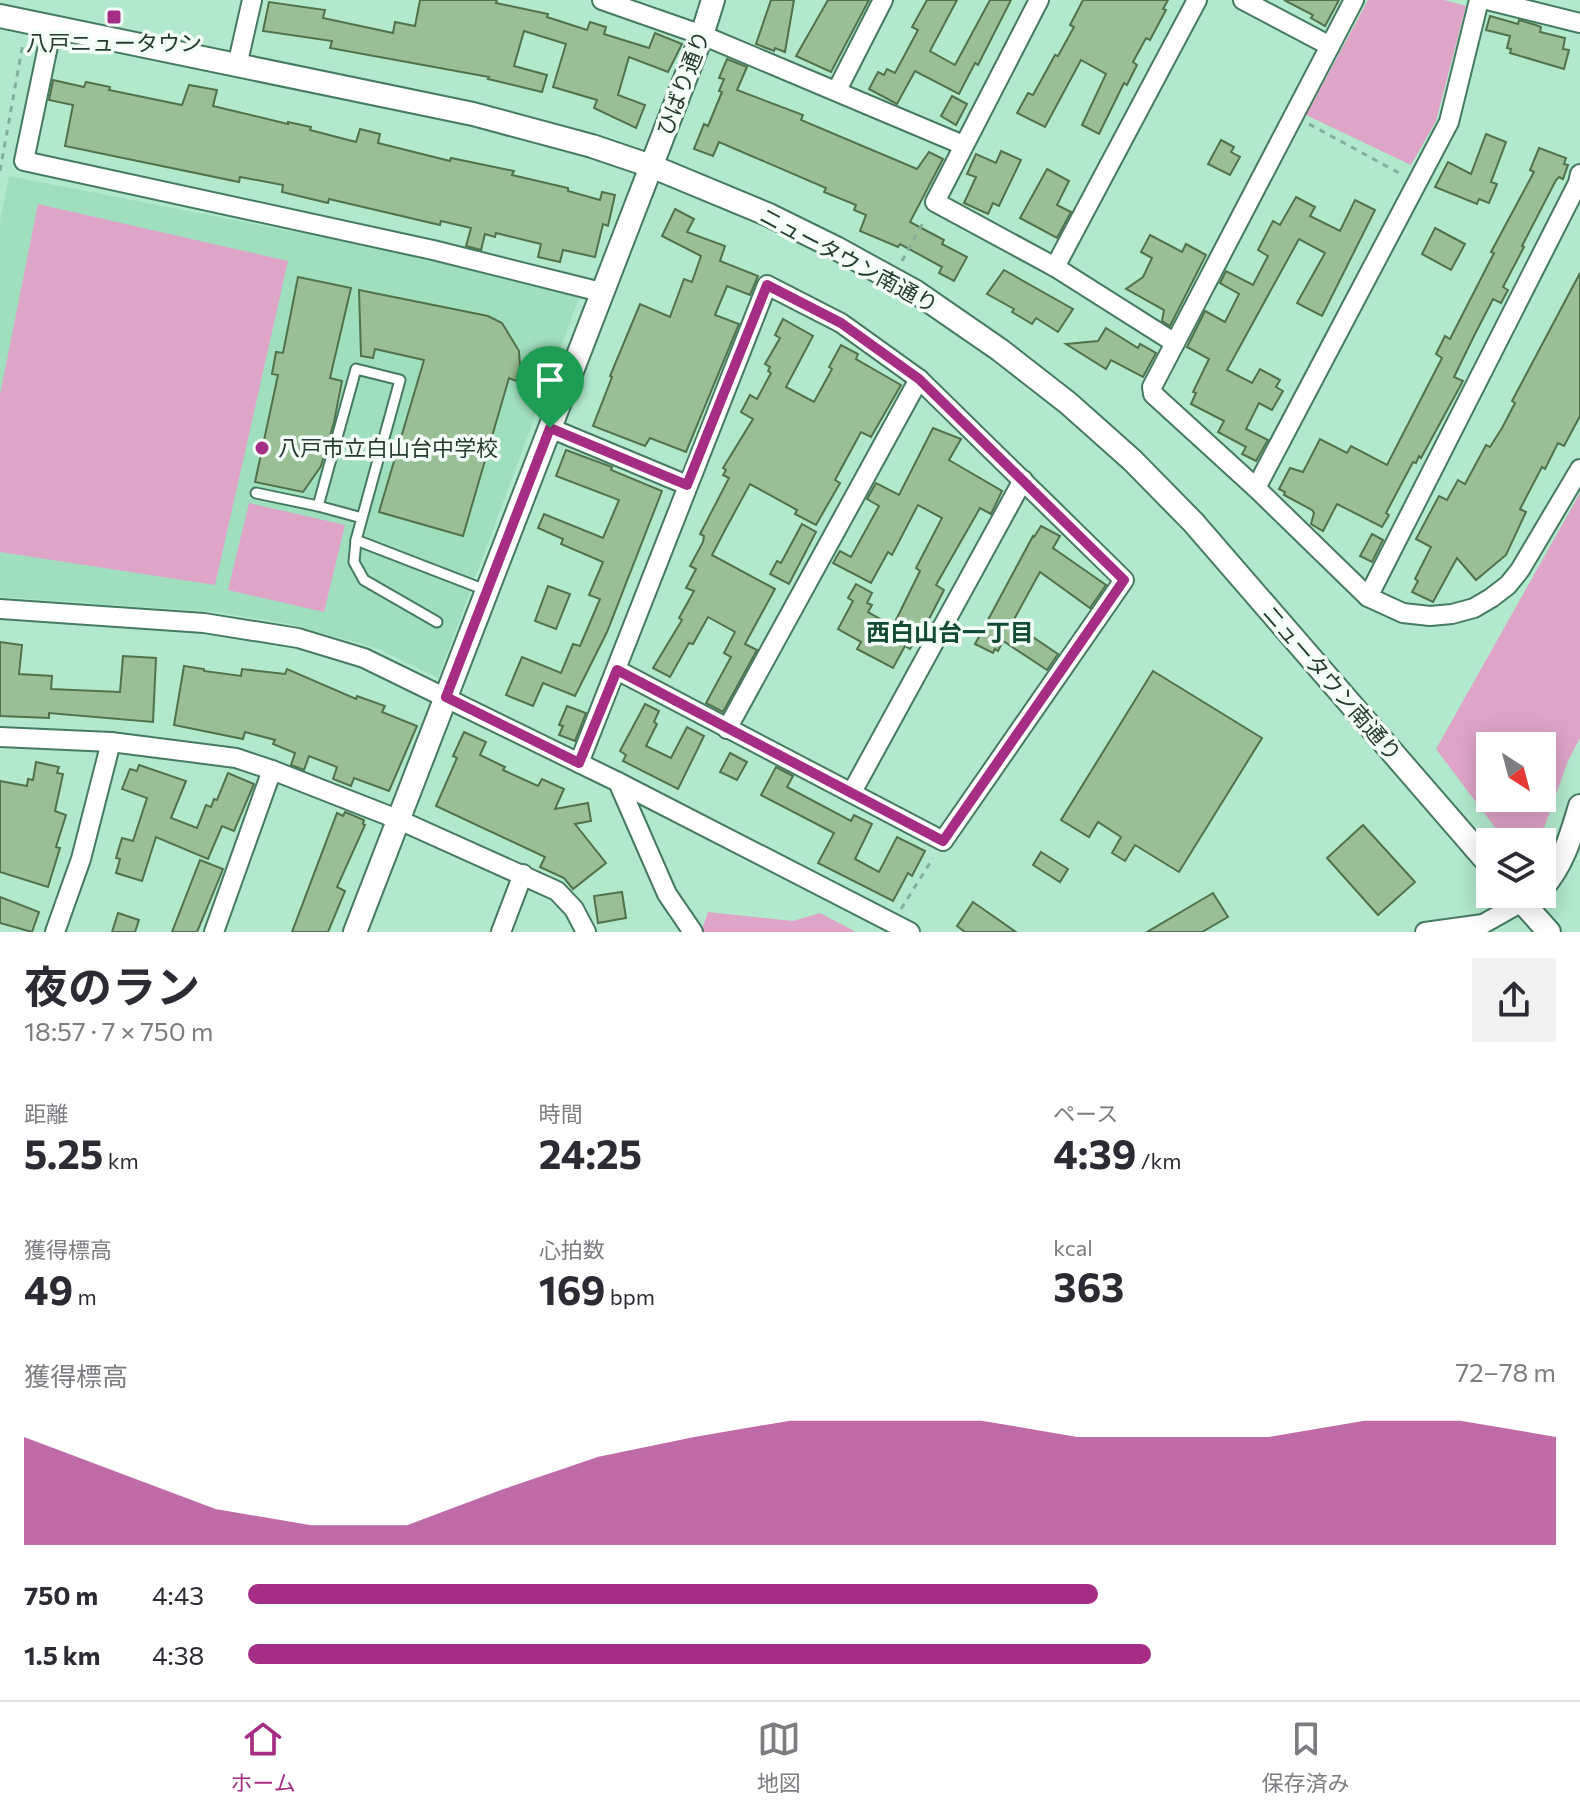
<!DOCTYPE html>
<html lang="ja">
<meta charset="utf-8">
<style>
body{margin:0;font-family:Commissioner,"Noto Sans JP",sans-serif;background:#f2f2f3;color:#2b2b33;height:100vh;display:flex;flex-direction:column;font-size:30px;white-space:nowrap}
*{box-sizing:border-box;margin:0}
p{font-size:26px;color:#7c7c81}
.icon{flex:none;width:44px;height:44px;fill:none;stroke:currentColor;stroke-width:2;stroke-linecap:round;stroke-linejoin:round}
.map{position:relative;height:932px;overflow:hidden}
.sheet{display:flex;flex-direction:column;background:#fff;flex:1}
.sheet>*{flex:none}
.needle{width:52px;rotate:144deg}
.tools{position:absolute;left:1476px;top:732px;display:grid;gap:16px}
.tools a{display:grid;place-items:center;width:80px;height:80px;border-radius:0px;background:#fff;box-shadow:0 4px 20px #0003;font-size:40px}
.pin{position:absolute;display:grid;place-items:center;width:68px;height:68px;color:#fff;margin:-82px -34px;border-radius:50% 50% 50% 0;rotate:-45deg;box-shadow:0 0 8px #0007}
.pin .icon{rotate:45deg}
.round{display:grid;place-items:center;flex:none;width:84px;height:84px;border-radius:0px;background:#f2f2f3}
.head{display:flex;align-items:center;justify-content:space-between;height:136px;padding:0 24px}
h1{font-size:44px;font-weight:700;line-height:60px}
.figures{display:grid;grid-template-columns:repeat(3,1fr);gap:12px;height:136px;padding:8px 24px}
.figures div{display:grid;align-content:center}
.figures b{font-size:40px;font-weight:700}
.figures small{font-size:22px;font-weight:400}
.figures p{font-size:22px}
.chart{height:224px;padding:16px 24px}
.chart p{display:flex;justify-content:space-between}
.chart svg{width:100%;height:144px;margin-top:8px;fill:#a52d83;opacity:.7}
ul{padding:0 24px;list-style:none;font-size:26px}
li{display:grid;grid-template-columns:128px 96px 1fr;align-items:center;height:60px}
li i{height:20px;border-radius:10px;background:#a52d83}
.tab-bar{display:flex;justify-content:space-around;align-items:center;height:112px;border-top:2px solid #e1e1e2;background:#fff;font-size:22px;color:#7c7c81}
.tab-bar a{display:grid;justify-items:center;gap:4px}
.tab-bar .active{color:#a52d83}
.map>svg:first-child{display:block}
</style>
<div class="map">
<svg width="1580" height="932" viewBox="0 0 1580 932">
<rect width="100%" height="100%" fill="#b2e9cc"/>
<polygon fill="#9fdfbe" points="9,176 387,250 579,298 438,678 376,648 289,624 214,612 0,597 0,221"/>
<g fill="#dfa5c9" fill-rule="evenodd">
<polygon points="1368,0 1444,0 1466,6 1436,121 1411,165 1306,115"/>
<polygon points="38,204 288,261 215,585 0,552 0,395"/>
<path d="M1580,493V738L1568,761L1539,842H1520L1503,838L1436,749ZM1490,746H1542V798H1490Z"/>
<polygon points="249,503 345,525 324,612 228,590"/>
<polygon points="708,912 793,921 820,913 856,932 701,932"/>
</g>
<g fill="#9abe95" stroke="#51724c" stroke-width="2">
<polygon points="420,0 497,0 496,3 548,14 547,17 587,30 590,22 606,27 604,34 649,48 655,33 682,44 668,72 629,57 618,95 645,105 636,128 594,108 597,100 553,87 566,44 524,31 514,66 547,75 542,92 488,79 489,77 330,48 332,41 263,31 269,2 325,10 323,18 393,33 395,22 415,26"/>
<polygon points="771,0 794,0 785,52 775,48 774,51 756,44"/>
<polygon points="828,0 869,0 831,72 796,56"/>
<polygon points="927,0 957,0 930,51 955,65 990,0 1011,0 978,65 975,63 959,94 915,71 897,104 869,89 878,72 884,75 887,69 895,73 918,30 912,27"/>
<polygon points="1083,0 1168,0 1163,9 1166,10 1150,40 1146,38 1133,62 1137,65 1127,85 1124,83 1099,134 1082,125 1106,74 1081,60 1045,127 1017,113 1028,93 1033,95 1055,55 1058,56 1074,27 1070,25"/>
<polygon points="1284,0 1339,0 1325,26 1311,18 1313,15"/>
<polygon points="1490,16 1518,24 1519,20 1536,25 1541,27 1540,32 1565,38 1563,49 1569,50 1564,69 1510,53 1511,49 1507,48 1510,36 1486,30"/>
<polygon points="727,59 747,67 737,90 803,115 801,120 917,169 929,152 943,159 910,222 944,240 942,244 967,257 954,281 939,273 942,267 900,244 898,247 860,231 866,215 854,210 856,205 824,192 826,188 719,142 713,156 694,149 704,124 708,126 722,92 719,91 724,79 719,78"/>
<polygon points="53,80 84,87 86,82 110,87 109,90 182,105 189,85 217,90 213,106 288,124 288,122 311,127 310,130 356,142 360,129 380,134 378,143 450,161 451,158 514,171 512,175 568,188 568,191 600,200 602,192 615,195 608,226 603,224 595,257 563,250 560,262 538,257 541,244 496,233 495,237 485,234 481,250 466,246 471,228 441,221 440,225 329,199 328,203 282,192 283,185 240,177 239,182 65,146 73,105 49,100"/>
<polygon points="952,96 967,104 956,125 941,116"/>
<polygon points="1486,134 1506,142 1491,182 1497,184 1489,203 1479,199 1477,204 1435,187 1448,162 1471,174"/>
<polygon points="1221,140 1234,147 1231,152 1240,157 1230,175 1208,164"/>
<polygon points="1539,148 1566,158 1564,164 1568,165 1563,179 1559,177 1556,180 1522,246 1524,247 1503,287 1508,290 1501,303 1493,299 1474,336 1454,377 1463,381 1421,458 1419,456 1416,463 1413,462 1386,513 1389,515 1382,527 1337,504 1323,531 1311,524 1314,513 1312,510 1284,495 1285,492 1279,489 1290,468 1303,472 1320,439 1347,453 1351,446 1387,465 1442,358 1436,354 1445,336 1450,339 1494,253 1491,252 1534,172 1530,170"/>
<polygon points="1001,151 1021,160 999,206 993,203 988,214 964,203 976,177 967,174 976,154 996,163"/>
<polygon points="1047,169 1069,181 1057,205 1071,212 1057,238 1020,218"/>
<polygon points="1296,197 1315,207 1310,216 1340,231 1355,200 1375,210 1322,316 1297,303 1325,253 1299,239 1227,370 1252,383 1260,369 1280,380 1276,387 1283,391 1272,410 1259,403 1246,429 1268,440 1256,461 1242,454 1246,447 1218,432 1224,421 1191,404 1196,393 1193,392 1209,359 1187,347 1205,311 1225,322 1239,294 1220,283 1226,271 1253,285 1268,256 1258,250 1273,221 1280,225"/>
<polygon points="675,209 694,219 687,232 725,246 720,261 758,276 750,295 727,286 715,315 739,324 686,452 650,438 645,446 593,426 612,377 610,376 640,304 670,317 684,279 692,282 701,256 662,236"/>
<polygon points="1435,228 1465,244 1451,270 1422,254"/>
<polygon points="1150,235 1182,252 1186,244 1206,255 1170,326 1162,321 1164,310 1126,289 1143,277 1152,258 1141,252"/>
<polygon points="1004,270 1073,309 1058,332 1036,318 1032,324 1012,312 1014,309 987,294"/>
<polygon points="1580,273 1580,416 1564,446 1558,443 1545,469 1542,467 1520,509 1526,512 1506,555 1476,580 1457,558 1433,602 1412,592 1418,581 1415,579 1431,547 1416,539 1439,496 1447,500 1458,480 1465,484 1486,445 1490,447 1502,428 1515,403 1512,401"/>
<polygon points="298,277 351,288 330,378 342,381 334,422 321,466 303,492 255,482 278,375 272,374 276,352 283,353"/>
<polygon points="359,290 488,316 502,323 519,351 520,366 516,381 509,378 463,536 379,512 424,360 375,349 373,358 361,356"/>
<polygon points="783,319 813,336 786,387 814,402 832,369 829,367 841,345 858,354 856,359 901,385 871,437 861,432 835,480 840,483 816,525 795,514 797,510 750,484 725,530 712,555 775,589 745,644 757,650 723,712 706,703 731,657 724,653 735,632 708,617 693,644 689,643 670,677 653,668 682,620 679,618 694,591 686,588 696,569 690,566 703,542 704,536 700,534 729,478 723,475 726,470 723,468 753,419 741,412 750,395 757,399 771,373 768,371 770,367 765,364 780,338 775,335"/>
<polygon points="1106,328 1138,348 1140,344 1156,353 1143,377 1111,360 1106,369 1066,344 1098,341"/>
<polygon points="933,428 961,439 949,460 1002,491 991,514 980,508 936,585 944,590 930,617 910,649 905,646 893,668 857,649 861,642 838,629 853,601 848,598 856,584 872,593 867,603 872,605 868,612 893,626 920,571 916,568 942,518 918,505 892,555 888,552 871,583 833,563 840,551 851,557 879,506 867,499 876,483 899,495"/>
<polygon points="566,450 612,467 611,470 662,491 607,632 575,696 543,683 533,706 506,695 522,657 561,673 573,644 580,646 600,599 589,595 603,562 561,544 563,539 538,528 544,514 603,538 619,500 556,476"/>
<polygon points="802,524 816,532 789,584 770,574 777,561 781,563"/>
<polygon points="1041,526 1060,536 1053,548 1106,585 1090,608 1040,572 1012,623 1058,654 1047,670 1003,641 998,651 995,649 993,653 975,644 1033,536 1034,537"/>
<polygon points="1372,534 1383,540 1372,562 1360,556"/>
<polygon points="548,586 570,594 556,629 535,621"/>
<polygon points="0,642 22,645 19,674 52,676 51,689 120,692 123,656 156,658 153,722 49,713 49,718 0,716"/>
<polygon points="184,666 204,669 204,671 241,676 242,669 285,674 287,669 356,699 357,696 385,706 382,712 417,726 389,791 354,778 351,786 333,779 337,767 309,756 304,770 291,765 295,753 273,744 275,740 245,732 243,739 174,725"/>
<polygon points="1153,671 1262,738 1179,872 1135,845 1125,861 1112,853 1121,837 1098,822 1089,837 1061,820"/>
<polygon points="645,704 659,711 654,722 657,724 646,746 671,758 687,727 704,736 678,789 623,761 626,755 620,751"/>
<polygon points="567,706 586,713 575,741 559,735 563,726 559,725"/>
<polygon points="464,732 486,742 480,755 505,767 503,770 538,786 542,779 564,789 555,809 588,803 591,821 575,824 606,863 573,889 564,878 540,867 545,857 436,806 457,758 453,756"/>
<polygon points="730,753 747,762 737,780 720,772"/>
<polygon points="36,762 59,767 57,773 63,774 55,811 66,815 56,847 60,848 48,887 0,872 0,781 27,786 28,779 33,780"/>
<polygon points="139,765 186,781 171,818 197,828 206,805 211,807 214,799 217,800 228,773 254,784 234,831 222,826 208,859 156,837 142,881 116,873 120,859 116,858 122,838 133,841 147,798 122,789 130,769 137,771"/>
<polygon points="776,767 793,776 787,787 851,821 854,815 872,824 855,859 879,872 897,837 925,851 912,876 908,873 893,901 818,863 834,833 761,795"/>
<polygon points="345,812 364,820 363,824 365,825 337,887 345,891 328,932 292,932 337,813 343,816"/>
<polygon points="1363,825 1415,882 1378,915 1327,858"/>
<polygon points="1041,852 1068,869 1060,882 1033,865"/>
<polygon points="200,860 223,869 219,879 197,932 172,932"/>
<polygon points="622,892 626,918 598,923 594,896"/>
<polygon points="1213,893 1228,917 1202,932 1147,932"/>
<polygon points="0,897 39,912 32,932 0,923"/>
<polygon points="973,902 1016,932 965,932 957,926"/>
<polygon points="118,913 139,920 135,932 112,932"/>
</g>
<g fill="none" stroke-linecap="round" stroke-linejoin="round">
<g stroke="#467a61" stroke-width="13">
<g id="service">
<polyline points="256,493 318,506"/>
<polyline points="362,518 318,506 356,369 400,380 356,540 488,591"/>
<polyline points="356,540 354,562 364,580 437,622"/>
</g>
</g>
<g stroke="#467a61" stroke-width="22">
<g id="minor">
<polyline points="602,0 702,35 963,145"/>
<polyline points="1039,0 935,202 1055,267 1175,343"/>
<polyline points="1243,0 1330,46"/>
<polyline points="1354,0 1175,343 1152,387 1153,394 1256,488 1368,597 1403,613 1430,616 1452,614 1474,608 1491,598 1508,585 1520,570 1580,469"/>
<polyline points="1487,0 1580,23"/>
<polyline points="52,27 24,161 433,250 601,292"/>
<polyline points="237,66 252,0"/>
<polyline points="837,90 883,0"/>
<polyline points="1055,267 1197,0"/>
<polyline points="550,428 687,485"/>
<polyline points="1256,488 1449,122 1479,0"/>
<polyline points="1368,597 1578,183 1580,174"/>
<polyline points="0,609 204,623 298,638 364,658 618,782 910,932"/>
<polyline points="727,729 919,379"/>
<polyline points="0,737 111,742 236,758 272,770 397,819 557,891 574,909 586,932"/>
<polyline points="579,763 767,285 841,323 919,379 1124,580 943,841 617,670"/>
<polyline points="618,782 667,894 693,932"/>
<polyline points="852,792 1023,480"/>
<polyline points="55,932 81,859 111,742"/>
<polyline points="214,932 272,770"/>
<polyline points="501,932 523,874"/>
<polyline points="1425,932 1483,924 1522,902"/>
</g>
</g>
<g stroke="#467a61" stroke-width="26">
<g id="tertiary">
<polyline points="0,16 473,114 592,146 651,166 769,215 836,248 916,292 1000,350 1068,403 1132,460 1193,522 1490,865"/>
<path d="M1542,888C1563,865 1571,836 1580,806"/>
<polyline points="1515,894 1549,932"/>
<polyline points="355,932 702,35 713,0"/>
</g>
</g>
<g stroke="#84b099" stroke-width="3" stroke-dasharray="6 6" stroke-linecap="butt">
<polyline points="1309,124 1401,174"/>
<polyline points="0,171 23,43"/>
<polyline points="902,261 925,219"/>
<polyline points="901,909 933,858"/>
</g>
<use href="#service" stroke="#fff" stroke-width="9"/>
<use href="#minor" stroke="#fff" stroke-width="18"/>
<use href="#tertiary" stroke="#fff" stroke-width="22"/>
</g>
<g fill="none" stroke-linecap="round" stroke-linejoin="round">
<g stroke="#fff" stroke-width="16">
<polygon id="route" points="767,285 841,323 919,379 1124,580 943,841 617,670 579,763 446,697 550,428 687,485"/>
</g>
<use href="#route" stroke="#a52d83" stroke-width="10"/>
</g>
<g fill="#a52d83" stroke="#f3fef8" stroke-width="3">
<rect x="106" y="9" width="16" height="16" rx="4"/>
<circle cx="262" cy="448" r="8"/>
</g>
<g text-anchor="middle" stroke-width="7" stroke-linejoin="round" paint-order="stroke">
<g font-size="22" fill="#253b30" stroke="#f3fef8">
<text x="114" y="51">八戸ニュータウン</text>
<text x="278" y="456" text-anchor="start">八戸市立白山台中学校</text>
</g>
<g font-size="22" fill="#253b30" stroke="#f3fef8">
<text transform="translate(683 83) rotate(-69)" y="8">ひばり通り</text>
<text transform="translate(849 260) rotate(28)" y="8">ニュータウン南通り</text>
<text transform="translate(1332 683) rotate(49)" y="8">ニュータウン南通り</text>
</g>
<g font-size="24" font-weight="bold" fill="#154b34" stroke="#f3fef8">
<text x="950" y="641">西白山台一丁目</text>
</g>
</g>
</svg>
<div class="tools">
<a><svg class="needle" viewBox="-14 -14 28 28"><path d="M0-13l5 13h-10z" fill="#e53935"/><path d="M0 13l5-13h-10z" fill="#7c7c81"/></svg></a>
<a><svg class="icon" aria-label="layers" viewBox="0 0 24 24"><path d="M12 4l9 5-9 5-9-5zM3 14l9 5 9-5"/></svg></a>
</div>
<div class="pin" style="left:550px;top:428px;background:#1e9e55"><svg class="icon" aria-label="arrive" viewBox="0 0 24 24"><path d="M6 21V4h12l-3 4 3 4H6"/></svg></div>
</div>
<section class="sheet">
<div class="head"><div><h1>夜のラン</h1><p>18:57 · 7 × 750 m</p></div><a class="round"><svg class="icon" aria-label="share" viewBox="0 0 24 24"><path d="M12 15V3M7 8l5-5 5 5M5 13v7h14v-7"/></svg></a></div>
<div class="figures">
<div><p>距離</p><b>5.25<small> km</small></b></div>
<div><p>時間</p><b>24:25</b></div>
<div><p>ペース</p><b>4:39<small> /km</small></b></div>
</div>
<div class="figures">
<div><p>獲得標高</p><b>49<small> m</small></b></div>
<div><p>心拍数</p><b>169<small> bpm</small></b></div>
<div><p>kcal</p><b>363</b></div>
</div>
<div class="chart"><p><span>獲得標高</span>72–78 m</p>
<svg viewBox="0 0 160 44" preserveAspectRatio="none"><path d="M0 44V11L10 22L20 33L30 38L40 38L50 27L60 17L70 11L80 6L90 6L100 6L110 11L120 11L130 11L140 6L150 6L160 11V44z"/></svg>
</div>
<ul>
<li><b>750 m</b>4:43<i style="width:65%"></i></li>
<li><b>1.5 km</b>4:38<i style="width:69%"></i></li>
</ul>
</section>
<nav class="tab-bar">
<a class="active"><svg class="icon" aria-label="home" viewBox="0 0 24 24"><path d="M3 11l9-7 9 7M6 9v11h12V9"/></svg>ホーム</a>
<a><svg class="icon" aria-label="map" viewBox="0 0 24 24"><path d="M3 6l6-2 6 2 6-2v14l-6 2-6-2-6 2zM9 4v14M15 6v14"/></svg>地図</a>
<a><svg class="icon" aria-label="saved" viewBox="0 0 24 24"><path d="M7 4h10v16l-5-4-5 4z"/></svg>保存済み</a>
</nav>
